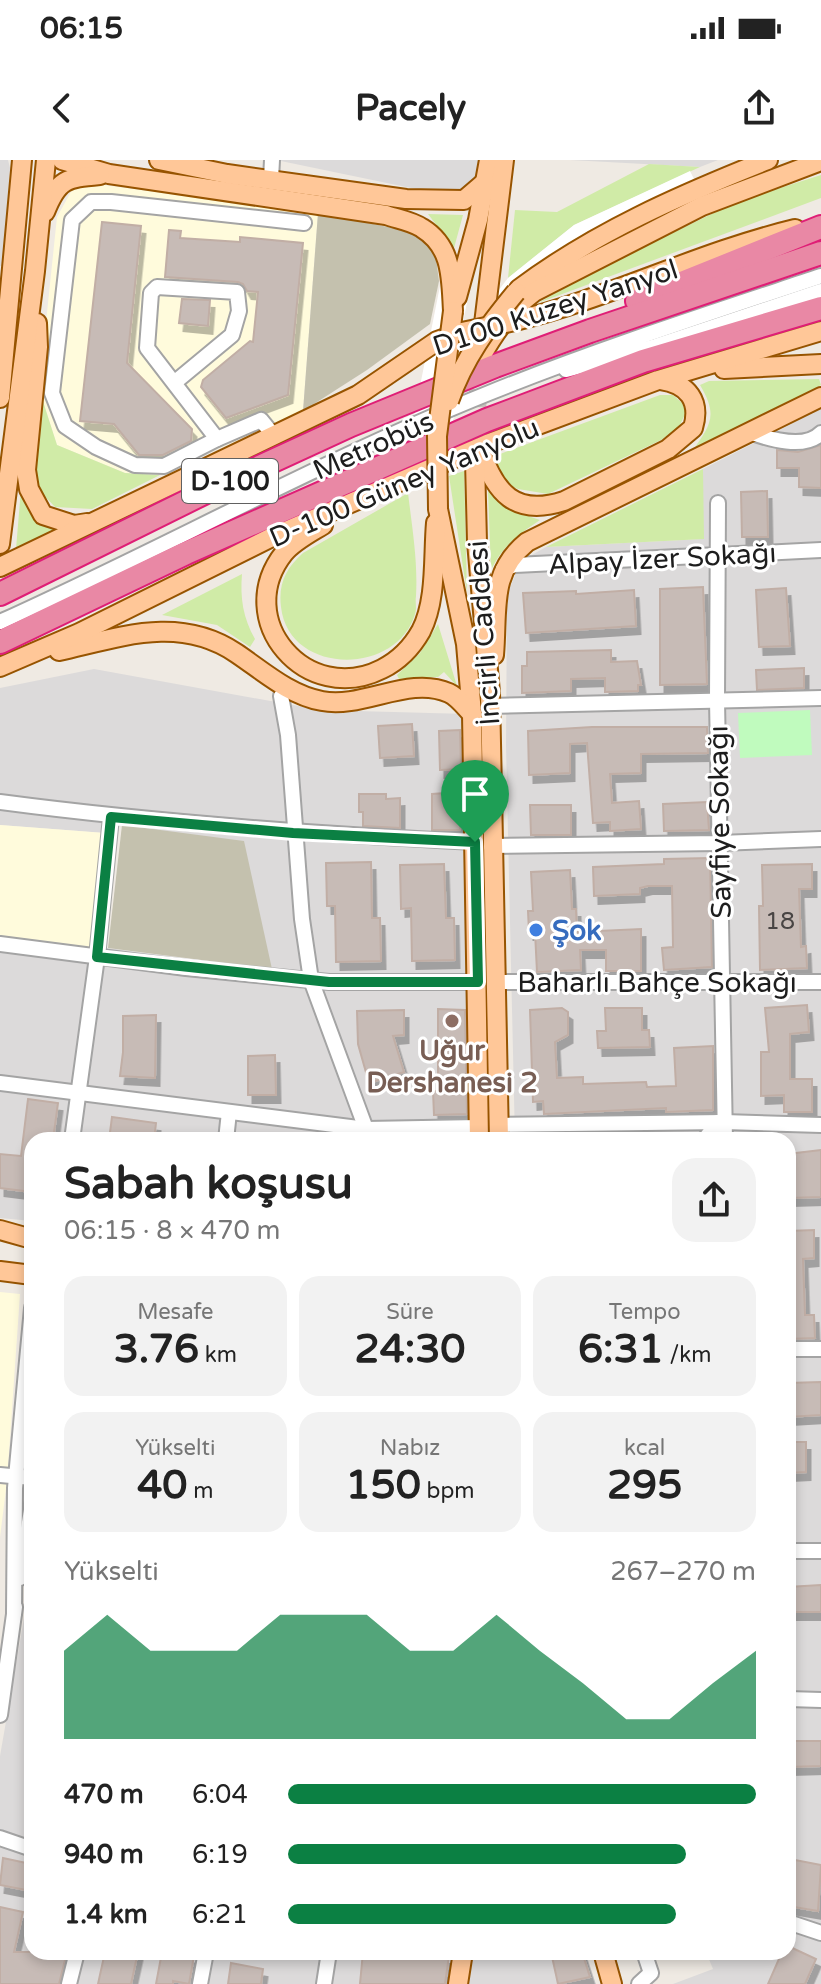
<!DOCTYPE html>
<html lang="tr">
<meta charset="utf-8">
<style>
body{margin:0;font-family:"Varela Round",sans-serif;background:#f2f2f2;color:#222;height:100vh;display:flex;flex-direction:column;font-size:30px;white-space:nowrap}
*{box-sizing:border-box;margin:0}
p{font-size:26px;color:#767676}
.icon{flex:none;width:44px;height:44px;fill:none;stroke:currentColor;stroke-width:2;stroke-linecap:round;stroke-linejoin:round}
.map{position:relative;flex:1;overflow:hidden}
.side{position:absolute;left:24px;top:972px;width:772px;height:828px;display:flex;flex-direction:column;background:#fff;border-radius:24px;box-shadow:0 4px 12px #0003}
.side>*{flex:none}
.pin{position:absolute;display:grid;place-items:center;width:68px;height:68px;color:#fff;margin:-82px -34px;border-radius:50% 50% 50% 0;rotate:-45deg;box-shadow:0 0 8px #0007}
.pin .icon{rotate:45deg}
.round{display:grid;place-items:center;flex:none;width:84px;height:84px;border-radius:24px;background:#f2f2f2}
.summary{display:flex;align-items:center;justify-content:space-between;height:136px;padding:0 40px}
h1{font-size:44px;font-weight:700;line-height:60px}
.metrics{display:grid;grid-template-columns:repeat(3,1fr);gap:12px;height:136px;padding:8px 40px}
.metrics div{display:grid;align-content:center;border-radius:20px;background:#f2f2f2;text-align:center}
.metrics b{font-size:40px;font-weight:700}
.metrics small{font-size:22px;font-weight:400}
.metrics p{font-size:22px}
.chart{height:224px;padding:16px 40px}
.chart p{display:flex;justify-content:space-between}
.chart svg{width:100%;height:144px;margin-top:8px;fill:#0b8043;opacity:.7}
ul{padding:0 40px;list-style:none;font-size:26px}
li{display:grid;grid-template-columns:128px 96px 1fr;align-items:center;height:60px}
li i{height:20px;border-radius:10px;background:#0b8043}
.status{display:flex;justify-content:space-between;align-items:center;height:56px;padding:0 40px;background:#fff;direction:ltr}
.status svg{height:22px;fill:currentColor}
header{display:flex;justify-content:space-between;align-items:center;height:104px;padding:0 40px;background:#fff;font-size:36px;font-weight:700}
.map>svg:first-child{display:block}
</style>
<div class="status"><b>06:15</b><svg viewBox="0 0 49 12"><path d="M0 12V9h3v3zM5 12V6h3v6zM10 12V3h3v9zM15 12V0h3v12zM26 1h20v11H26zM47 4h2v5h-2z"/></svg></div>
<header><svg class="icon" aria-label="back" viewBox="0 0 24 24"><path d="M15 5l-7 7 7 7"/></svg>Pacely<svg class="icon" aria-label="share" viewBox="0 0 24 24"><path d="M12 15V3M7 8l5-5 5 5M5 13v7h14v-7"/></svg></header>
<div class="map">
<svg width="821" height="1824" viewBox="0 0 821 1824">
<defs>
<filter id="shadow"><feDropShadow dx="4.5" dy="8" stdDeviation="0" flood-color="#0004"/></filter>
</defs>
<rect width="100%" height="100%" fill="#efeae3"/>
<g fill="#dcdada">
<polygon points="0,0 8,0 10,8 3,106 0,106"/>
<polygon points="276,0 480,0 479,12 472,24 457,31 440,34"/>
<polygon points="570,0 718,0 700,7"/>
<polygon points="821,249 821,1824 673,1824 713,1809 706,1792 788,1792 788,980 515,980 506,586 507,435 521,401 546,387 703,379 703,309"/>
<polygon points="94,509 320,550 467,554 475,980 32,980 32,1061 0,1058 0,776 91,789 108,788 272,809 122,665 105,673 0,665 0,528"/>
<polygon points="32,1412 32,1792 456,1792 451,1824 0,1824 0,1596"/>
<polygon points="473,1792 585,1792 596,1824 469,1824"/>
</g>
<g fill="#fffbdc">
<polygon points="88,23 318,53 303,251 160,315 125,313 57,285 39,229 57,57 72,30"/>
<polygon points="0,665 105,673 91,789 0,776"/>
<polygon points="0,1132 20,1134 7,1321 0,1377"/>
</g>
<g fill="#c4c1ae">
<polygon points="318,53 413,72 435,90 439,121 430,164 367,210 303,251"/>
<polygon points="122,665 244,681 272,809 108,788"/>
</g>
<g fill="#d0eba7">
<polygon points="649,4 700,7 574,65 508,118 515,50 557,52"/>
<polygon points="821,15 821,38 538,143 595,111 736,42"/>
<polygon points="428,54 463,55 454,88"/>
<path d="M819,219L821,225L691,293C710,265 719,257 700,225L709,221Z"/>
<polygon points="39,229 57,285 125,313 160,315 92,349 55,347 37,328 32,301"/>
<polygon points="660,235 673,235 682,243 686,252 679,267 661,280 548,334 518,329 505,323 492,297"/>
<polygon points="703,309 704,379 546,387"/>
<polygon points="464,311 467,433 449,316"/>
<path d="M21,329C28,348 37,361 55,370L16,389Z"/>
<path d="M488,331L513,351L540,360C518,375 503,385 491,410Z"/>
<path d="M408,333C412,367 418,401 416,436C415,442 417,449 415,454C397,516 289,516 281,447C278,424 286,408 303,393Z"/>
<path d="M242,414C240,438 243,458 255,479L250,487L217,465L162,455Z"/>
<polygon points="438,464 457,526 444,512 438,517 399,519 397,515 420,493"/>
</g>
<polygon fill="#c0fbbe" points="810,550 812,595 740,598 738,553"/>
<polygon fill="#fff" points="690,11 697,25 579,90 480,190 453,260 449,316 408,333 414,256 445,101 475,103 459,182 508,118 574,65"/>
<g fill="#c7bbb6" stroke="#c1aea5" stroke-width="2" filter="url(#shadow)">
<polygon points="102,62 141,66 127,203 192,269 191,281 163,295 139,295 114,264 80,261"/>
<polygon points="169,70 181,71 180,78 240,82 240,77 303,83 288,235 226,258 201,227 203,220 250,181 253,182 258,132 247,131 243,124 238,122 165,117"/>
<polygon points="182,139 210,140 208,166 179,163"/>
<polygon points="821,285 821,328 799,327 799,308 777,308 777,290 798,292"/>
<polygon points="767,331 768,377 742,377 741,332"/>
<polygon points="703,427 707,524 660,525 660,429"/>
<polygon points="786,428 790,486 759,487 756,430"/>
<polygon points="634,430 636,466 526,473 523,433 576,431 576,434"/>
<polygon points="611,490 611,502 637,501 641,525 638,525 638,531 605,532 605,518 571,519 571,531 522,533 522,506 527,506 527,492"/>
<polygon points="804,508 804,528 757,530 756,510"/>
<polygon points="412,564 414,596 380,598 378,566"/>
<polygon points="592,567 707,567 708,593 641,594 641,613 610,614 612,643 639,641 641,669 610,671 610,662 593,663 587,583 570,584 570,613 529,615 528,571"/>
<polygon points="460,570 461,609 440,610 439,571"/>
<polygon points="461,632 460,670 432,670 432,634"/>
<polygon points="359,634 386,634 386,639 400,638 400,668 363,666 363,652 359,652"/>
<polygon points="707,642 709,670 664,671 663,644"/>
<polygon points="530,645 571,645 571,675 531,675"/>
<polygon points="710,698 712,807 664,810 662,788 673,787 672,726 648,726 640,728 640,734 594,736 593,707 664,704 664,699"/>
<polygon points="371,702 372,758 380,758 381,801 336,802 335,746 327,746 326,703"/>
<polygon points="444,704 446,758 454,758 455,800 412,801 411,748 401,749 400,705"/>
<polygon points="812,704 812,729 799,729 801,787 806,786 807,808 760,810 759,746 763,746 762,705"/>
<polygon points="570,710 572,749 576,749 577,772 641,769 641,811 606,811 606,790 580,790 581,810 537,812 535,772 529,772 528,751 533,751 531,712"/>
<polygon points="807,845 809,872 790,874 790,919 812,919 812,952 784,952 784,935 761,936 761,892 769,892 765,848"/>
<polygon points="562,848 568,852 568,875 555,882 557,918 583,917 583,924 646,922 647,927 676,926 674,888 713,886 713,950 666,952 666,948 544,954 543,941 533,942 530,850"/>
<polygon points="605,848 642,848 642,870 649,870 650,887 598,888 597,871 606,871"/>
<polygon points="438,849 465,850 467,954 434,955 433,931 438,931"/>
<polygon points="404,850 404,875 393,876 404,912 369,923 358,884 357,851"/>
<polygon points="156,855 155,918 120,916 123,892 123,856"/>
<polygon points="275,895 276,935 248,935 248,896"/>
<polygon points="28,939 58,943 53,980 32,980 32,1032 0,1028 0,994 21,996"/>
<polygon points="112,957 156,963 154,980 109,980"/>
<polygon points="821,990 821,1037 788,1038 788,994"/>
<polygon points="814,1070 814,1098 803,1099 805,1155 814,1155 815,1178 788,1179 788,1071"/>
<polygon points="821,1222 821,1255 788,1257 788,1223"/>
<polygon points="788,1282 806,1282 806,1312 788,1313"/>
<polygon points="821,1425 821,1452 788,1452 788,1427"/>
<polygon points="788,1581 821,1581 821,1606 788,1607"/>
<polygon points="3,1698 31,1704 26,1730 0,1725"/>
<polygon points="795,1700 821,1705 818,1751 788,1746"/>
<polygon points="0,1747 23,1752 14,1792 67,1792 59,1824 0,1824"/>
<polygon points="788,1786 816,1799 805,1824 768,1824 782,1792 788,1792"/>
<polygon points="105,1792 138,1792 131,1824 98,1824"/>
<polygon points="162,1792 194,1796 189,1824 173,1821 173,1824 156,1824"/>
<polygon points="363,1792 449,1796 445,1824 360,1824"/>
<polygon points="551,1792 582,1792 590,1817 558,1824"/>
<polygon points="231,1803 263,1809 261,1824 228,1824"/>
</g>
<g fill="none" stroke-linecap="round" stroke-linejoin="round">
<polyline stroke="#c5c1bb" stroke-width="18" stroke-dasharray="18 9" stroke-linecap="butt" points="475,301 479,207"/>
<g stroke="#a4a4a4" stroke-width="18">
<g id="minor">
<polyline points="271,19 272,0"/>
<polyline points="566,210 656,186 821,131"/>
<polyline points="174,223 232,175 239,151 237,132 157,127 151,133 147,188 217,279 164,306 135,305 96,287 65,266 52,233 72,60 91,42 111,42 304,63"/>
<path d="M749,272C769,279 805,290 821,273"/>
<polyline points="217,279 261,260 274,276"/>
<polyline points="718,343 717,540 725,980"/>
<polyline points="503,409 515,405 821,390"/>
<path d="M0,462C164,388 322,300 489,233C598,189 710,153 821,116"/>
<polyline points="281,536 288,575 302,759 311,820 366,969 367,980"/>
<polyline points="490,546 821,538"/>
<path d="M0,642C158,663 316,674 475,682"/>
<polyline points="491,686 720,683 821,679"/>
<polyline points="0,784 186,808 329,822 478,822"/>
<polyline points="494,822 821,822"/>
<polyline points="0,923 366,969 479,967"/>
<polyline points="498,965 724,962 821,965"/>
<polyline points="72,980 97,797 111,657"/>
<polyline points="226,980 229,952"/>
<polyline points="704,980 718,962"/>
<polyline points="788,1189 821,1189"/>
<polyline points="0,1315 32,1318"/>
<polyline points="788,1391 821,1391"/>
<polyline points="20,1418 32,1344"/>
<polyline points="14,1453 15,1328 32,1148"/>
<polyline points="788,1539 821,1540"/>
<polyline points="0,1555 15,1447"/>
<polyline points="0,1678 32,1689"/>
<polyline points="788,1762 821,1773"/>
<polyline points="69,1824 77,1792"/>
<polyline points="200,1824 206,1792"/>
<polyline points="324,1824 329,1792"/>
<polyline points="639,1824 651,1813 644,1792"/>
</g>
</g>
<g stroke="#975400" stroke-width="22">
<g id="major">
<path d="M62,0L109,14L386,55C397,59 412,61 422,68C453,87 451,119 453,151"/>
<polyline points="159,0 227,14 406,39 464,40 485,22"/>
<path d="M45,52C58,19 66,18 100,15"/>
<path d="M519,129C595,72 680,35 768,0"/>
<polyline points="457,137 478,60 489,0"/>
<path d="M515,161C610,138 699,92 795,69"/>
<polyline points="37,163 38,187 26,310 29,329 43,355 74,365 87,363"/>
<polyline points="482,180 504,0"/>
<path d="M479,200C494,173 510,150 534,132L702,46L821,1"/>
<polyline points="724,209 821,204"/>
<polyline points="0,238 22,0"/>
<path d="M480,289C495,333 515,357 564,341L668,289L693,268C701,241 688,224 661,220"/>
<polyline points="475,301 477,382 490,533 499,980"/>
<polyline points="438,349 466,484 472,554 479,980"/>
<path d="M323,365C310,373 294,381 284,393C231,460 307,547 382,509C398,501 412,487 421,471C437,440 433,397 436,363"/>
<polyline points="0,384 35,111 46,0"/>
<polyline points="0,407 358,235 437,181 462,172"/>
<path d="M59,491C121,477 179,455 236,493C263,511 289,535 322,541C363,549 409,515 449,533C458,537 465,547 472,554"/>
<path d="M494,495C498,449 489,413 527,382L821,237"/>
<polyline points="0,507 79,473 272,377 487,284 658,220 821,171"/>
<polyline points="0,1070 32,1079"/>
<polyline points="0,1111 32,1115"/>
<polyline points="603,1792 612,1824"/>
<polyline points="458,1824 463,1792"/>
</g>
</g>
<g stroke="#df1e76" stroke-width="26">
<g id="highway">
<polyline points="637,141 821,67"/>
<polyline points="0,434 210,330 351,265 495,206 590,171 821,93"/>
<polyline points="0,482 186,393 487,260 643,201 821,148"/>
</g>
</g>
<use href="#minor" stroke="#fff" stroke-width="14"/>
<use href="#major" stroke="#ffc798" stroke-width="18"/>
<use href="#highway" stroke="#e988a5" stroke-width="22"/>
<g stroke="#975400" stroke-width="22" stroke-linecap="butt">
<g id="major-bridge">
<polyline points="462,172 515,161"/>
<path d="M449,241C464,198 488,166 516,132"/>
<polyline points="438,349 437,276 453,151"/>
</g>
</g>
<use href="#major-bridge" stroke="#ffc798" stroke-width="18"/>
</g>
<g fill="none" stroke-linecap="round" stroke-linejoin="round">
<g stroke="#fff" stroke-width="16">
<polygon id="route" points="111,657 293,673 475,682 478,822 329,822 97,797"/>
</g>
<use href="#route" stroke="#0b8043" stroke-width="10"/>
</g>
<circle fill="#3f7fe0" stroke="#fff" stroke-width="3" cx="536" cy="770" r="8"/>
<circle fill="#8d6e63" stroke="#fff" stroke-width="3" cx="452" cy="861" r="8"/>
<g text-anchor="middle" stroke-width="6" stroke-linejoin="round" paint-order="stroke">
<g font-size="24" fill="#484443">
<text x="780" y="769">18</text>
</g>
<rect fill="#fff" stroke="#616161" stroke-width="2" x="182" y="299" width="96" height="44" rx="6"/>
<g font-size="26" font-weight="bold" fill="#1d1d1d">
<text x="230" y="330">D-100</text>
</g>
<g font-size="28" fill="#1d1d1d" stroke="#fff">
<text transform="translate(555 147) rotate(-18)" y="10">D100 Kuzey Yanyol</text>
<text transform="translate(373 285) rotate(-24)" y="10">Metrobüs</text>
<text transform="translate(404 322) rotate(-23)" y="10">D-100 Güney Yanyolu</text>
<text transform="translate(662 398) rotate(-3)" y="10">Alpay İzer Sokağı</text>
<text transform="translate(483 473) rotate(-94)" y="10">İncirli Caddesi</text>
<text transform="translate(719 662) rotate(-91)" y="10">Sayfiye Sokağı</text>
<text x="657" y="832">Baharlı Bahçe Sokağı</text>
</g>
<g font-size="28" font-weight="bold" fill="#366cbe" stroke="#fff" text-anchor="start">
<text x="552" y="780">Şok</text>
</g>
<g font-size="28" font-weight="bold" fill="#785e54" stroke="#fff">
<text x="452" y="900">Uğur<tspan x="452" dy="32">Dershanesi 2</tspan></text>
</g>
</g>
</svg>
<div class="pin" style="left:475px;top:682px;background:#1e9e55"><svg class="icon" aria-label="arrive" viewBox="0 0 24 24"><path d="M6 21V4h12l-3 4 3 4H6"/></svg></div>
<section class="side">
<div class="summary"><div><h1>Sabah koşusu</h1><p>06:15 · 8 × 470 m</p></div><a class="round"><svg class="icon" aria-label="share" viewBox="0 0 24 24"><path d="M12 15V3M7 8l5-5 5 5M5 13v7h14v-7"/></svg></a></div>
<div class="metrics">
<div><p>Mesafe</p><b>3.76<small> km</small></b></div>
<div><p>Süre</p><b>24:30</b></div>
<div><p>Tempo</p><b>6:31<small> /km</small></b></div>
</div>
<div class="metrics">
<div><p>Yükselti</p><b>40<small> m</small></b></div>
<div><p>Nabız</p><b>150<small> bpm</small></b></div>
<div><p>kcal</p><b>295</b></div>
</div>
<div class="chart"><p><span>Yükselti</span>267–270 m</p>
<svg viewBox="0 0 160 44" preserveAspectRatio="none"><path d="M0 44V17L10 6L20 17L30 17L40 17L50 6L60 6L70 6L80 17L90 17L100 6L110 17L120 27L130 38L140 38L150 27L160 17V44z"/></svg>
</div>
<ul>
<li><b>470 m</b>6:04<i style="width:100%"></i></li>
<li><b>940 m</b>6:19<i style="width:85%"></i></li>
<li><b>1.4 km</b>6:21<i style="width:83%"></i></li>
</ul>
</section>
</div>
